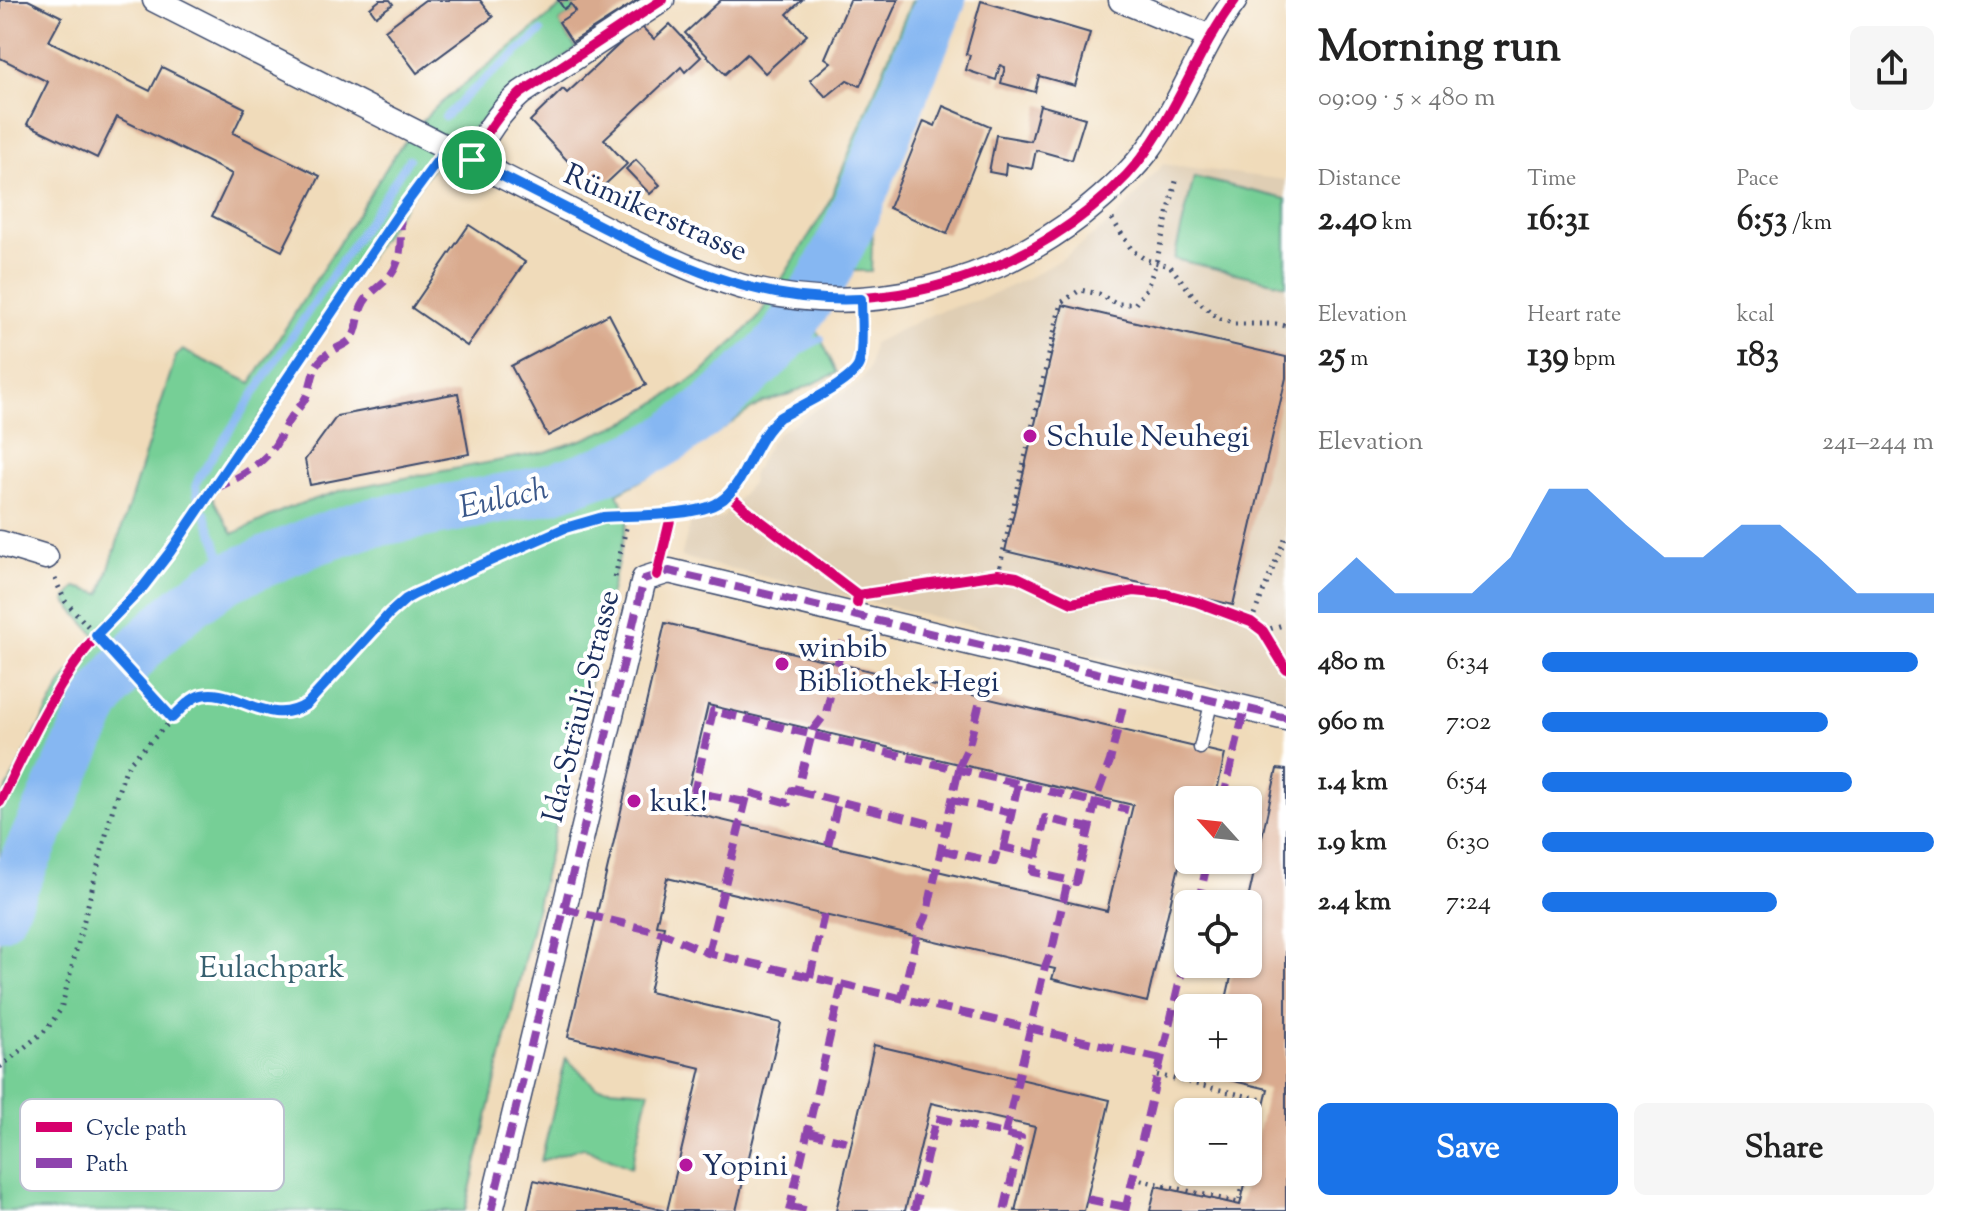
<!DOCTYPE html>
<meta charset="utf-8">
<style>
body{margin:0;font-family:"Sorts Mill Goudy",serif;background:#f6f6f6;color:#222;height:100vh;display:flex;flex-direction:column;font-size:30px;white-space:nowrap}
*{box-sizing:border-box;margin:0}
p{font-size:26px;color:#767676}
.icon{flex:none;width:44px;height:44px;fill:none;stroke:currentColor;stroke-width:2;stroke-linecap:round;stroke-linejoin:round}
.map{position:relative;flex:1;overflow:hidden}
.drawer{display:flex;flex-direction:column;background:#fff;width:680px}
.drawer>*{flex:none}
.needle{width:52px;rotate:297deg}
.buttons{position:absolute;left:1174px;top:786px;display:grid;gap:16px}
.buttons a{display:grid;place-items:center;width:88px;height:88px;border-radius:12px;background:#fff;box-shadow:0 2px 6px #0004;font-size:40px}
.pin{position:absolute;display:grid;place-items:center;width:68px;height:68px;color:#fff;margin:-34px;border:4px solid #fff;border-radius:50%;box-shadow:0 2px 8px #0007}
.round{display:grid;place-items:center;flex:none;width:84px;height:84px;border-radius:12px;background:#f6f6f6}
.headline{display:flex;align-items:center;justify-content:space-between;height:136px;padding:0 32px}
h1{font-size:44px;font-weight:800;line-height:60px}
.figures{display:grid;grid-template-columns:repeat(3,1fr);gap:12px;height:136px;padding:8px 32px}
.figures div{display:grid;align-content:center}
.figures b{font-size:34px;font-weight:800}
.figures small{font-size:22px;font-weight:400}
.figures p{font-size:22px}
.chart{height:224px;padding:16px 32px}
.chart p{display:flex;justify-content:space-between}
.chart svg{width:100%;height:144px;margin-top:8px;fill:#1a73e8;opacity:.7}
.cta{display:flex;gap:16px;margin-top:auto;padding:16px 32px}
.cta a{flex:1;height:92px;border-radius:12px;background:#1a73e8;color:#fff;font-size:32px;font-weight:800;line-height:92px;text-align:center}
.cta a+a{background:#f6f6f6;color:#222}
ul{padding:0 32px;list-style:none;font-size:26px}
li{display:grid;grid-template-columns:128px 96px 1fr;align-items:center;height:60px}
li i{height:20px;border-radius:10px;background:#1a73e8}
main{display:flex;flex:1;min-height:0}
.map>svg:first-child{display:block}
</style>
<main>
<div class="map">
<svg width="1286" height="1211" viewBox="0 0 1286 1211">
<rect width="100%" height="100%" fill="#fff"/>
<filter id="ink" filterUnits="userSpaceOnUse"><feTurbulence type="fractalNoise" baseFrequency=".0125" numOctaves="2"/><feDisplacementMap in="SourceGraphic" scale="16" xChannelSelector="R" yChannelSelector="G"/><feConvolveMatrix kernelMatrix="1 2 1 2 8 2 1 2 1" color-interpolation-filters="sRGB"/></filter>
<filter id="wash" filterUnits="userSpaceOnUse"><feTurbulence type="fractalNoise" baseFrequency=".006" numOctaves="4" result="noise"/><feDisplacementMap in="SourceGraphic" scale="32" xChannelSelector="R" yChannelSelector="G"/><feGaussianBlur stdDeviation="1.8" result="paint"/><feColorMatrix in="noise" values="0 0 0 0 0 0 0 0 0 0 0 0 0 0 0 0 0 1.4 0 .05"/><feComposite in="paint" operator="in"/></filter>
<g filter="url(#wash)">
<rect width="100%" height="100%" fill="#f0dbba"/>
<polygon fill="#dfceb4" points="1163,164 1286,180 1286,701 681,557 691,521 704,521 723,517 752,482 752,475 771,441 779,432 859,383 869,368 873,343 939,311 984,298 1030,277 1064,257 1103,228 1124,209"/>
<g fill="#76cf96" stroke="#487f7a" stroke-width="2">
<polygon points="912,0 961,0 873,218 871,271 848,271 815,326 837,373 785,396 763,402 744,414 680,459 617,494 629,515 465,1211 0,1211 0,802 61,685 96,636 65,601 76,587 101,594 176,356 182,350 251,383 397,151 431,111 562,6 564,9 571,4 576,11 559,22 576,48 447,148 399,213 209,492 233,534 288,508 346,489 545,452 587,438 628,421 702,373 757,319 827,207"/>
<polygon points="1194,177 1286,199 1286,285 1174,259"/>
<polygon points="566,1058 596,1087 649,1091 631,1168 583,1147 541,1161"/>
</g>
<g fill="none" stroke-linecap="round" stroke-linejoin="round">
<g stroke="#86b7f2" stroke-width="8">
<polyline points="445,117 469,93 541,32"/>
<path d="M756,366C782,365 798,350 821,339"/>
<polyline points="197,495 196,484 199,477 409,159"/>
<polyline points="205,513 229,577"/>
</g>
<path stroke="#86b7f2" stroke-width="50" d="M0,915L96,706C128,654 177,609 229,577L316,540L365,524L531,493L555,487L607,469L655,447L672,437L714,405L772,351L782,340L822,280L847,231L941,0"/>
</g>
<g id="blocks">
<g fill="#d9aa8e" fill-rule="evenodd">
<polygon points="0,0 28,0 62,17 49,41 150,91 162,67 245,108 233,133 320,176 282,251 212,216 232,174 117,117 97,158 27,124 48,82 0,58"/>
<polygon points="380,0 390,0 393,4 376,16 370,8"/>
<polygon points="425,0 480,0 493,17 417,73 385,30"/>
<polygon points="558,0 638,0 572,42 559,22 576,11 571,4 564,9"/>
<polygon points="721,0 802,0 787,14 807,35 765,73 747,54 725,74 685,33"/>
<polygon points="850,0 898,0 860,86 847,80 826,97 810,80 831,62 825,58"/>
<polygon points="981,1 1090,33 1075,86 1039,76 1035,92 1001,83 1005,67 1000,65 996,80 966,70 970,55 966,54"/>
<polygon points="670,24 701,57 685,72 681,67 604,139 627,164 597,192 530,121 563,89 567,93 640,25 654,39"/>
<polygon points="1040,105 1085,118 1072,160 1036,150 1032,169 1006,164 1005,175 989,172 996,135 1031,141"/>
<polygon points="943,106 990,126 947,234 889,208 924,121 935,126"/>
<polygon points="636,160 660,185 650,194 626,169"/>
<polygon points="469,225 525,262 467,346 412,308"/>
<polygon points="1063,305 1286,357 1286,378 1233,605 1005,551"/>
<polygon points="609,314 646,385 548,436 511,366"/>
<polygon points="458,393 469,454 310,485 305,460 337,416"/>
<path d="M665,623L1225,754L1215,800H1188V828L1147,1002L1052,979L1055,969L667,878L656,925L664,926L649,992L781,1023L736,1211H667L701,1068L568,1037ZM708,705L1133,805L1107,911L683,811Z"/>
<polygon points="1277,769 1286,770 1286,1211 1150,1211 1156,1186 1240,1205 1268,1089 1208,1075 1210,1068 1248,1068 1248,1008 1224,1008 1234,964 1248,964 1247,904"/>
<polygon points="874,1045 1110,1100 1084,1211 1015,1211 1035,1127 931,1103 905,1211 836,1211"/>
<polygon points="534,1180 663,1210 662,1211 527,1211"/>
</g>
</g>
</g>
<g filter="url(#ink)">
<use href="#blocks" fill-opacity="0" stroke="#3b496c" stroke-width="2"/>
<g fill="none" stroke-linecap="round" stroke-linejoin="round">
<g stroke="#3b496c" stroke-width="15">
<polyline id="lane" points="1200,748 1212,700"/>
</g>
<g stroke="#3b496c" stroke-width="27">
<g id="street">
<path d="M155,0L630,241C671,260 711,279 754,290C869,317 989,286 1081,215C1106,195 1131,173 1150,147C1183,101 1201,45 1235,0"/>
<polyline points="1121,0 1210,37"/>
<path d="M472,160C485,135 499,112 521,93L662,0"/>
<polyline points="0,543 46,557"/>
<polyline points="491,1211 644,579 669,571 1286,718"/>
</g>
</g>
<g stroke="#3b496c" stroke-width="5" stroke-dasharray="2 6" stroke-linecap="butt">
<polyline points="1112,219 1132,250 1146,260 1170,266 1196,299 1216,317 1234,324 1276,324 1286,326"/>
<polyline points="728,494 746,510 844,584"/>
<polyline points="998,574 1061,303 1080,290 1099,294 1116,304 1135,304 1147,288 1156,263 1177,177"/>
<polyline points="615,577 629,515"/>
<polyline points="55,579 65,601 172,718"/>
<polyline points="875,592 998,574 1017,577 1072,603 1134,591 1166,594 1197,602 1251,622 1263,631 1286,669"/>
<polyline points="1251,622 1286,536"/>
<polyline points="1263,631 1286,624"/>
<path d="M0,1067L47,1029L61,1009L115,800L125,772L131,761L191,701C231,679 266,732 307,704L389,614L406,599L415,594L579,523L603,517L672,512"/>
<polyline points="1157,1075 1263,1100 1248,1162"/>
<polyline points="1133,1178 1239,1203 1246,1172"/>
</g>
<use href="#lane" stroke="#fff" stroke-width="12"/>
<use href="#street" stroke="#fff" stroke-width="24"/>
<g stroke="#8e44ad" stroke-width="8" stroke-dasharray="16 8" stroke-linecap="butt">
<path d="M214,489C237,479 259,467 274,447C281,437 285,424 293,415C298,408 303,404 307,395C312,384 312,370 320,361C328,350 341,348 350,340C359,331 357,317 362,306C368,293 378,288 387,279C404,263 401,235 400,215"/>
<polyline points="797,791 947,828"/>
<polyline points="952,800 1012,813"/>
<polyline points="1223,800 1245,708"/>
<polyline points="745,802 694,792 713,711 1128,810"/>
<polyline points="828,845 838,802"/>
<polyline points="1004,847 1018,784"/>
<polyline points="942,850 994,862 998,846 1037,855 1033,872 1076,882 1097,796 1110,761 1123,706"/>
<polyline points="1037,855 1045,818 1089,828"/>
<polyline points="1198,904 1208,860"/>
<polyline points="564,909 662,933 708,953 1161,1059"/>
<polyline points="708,953 748,792 788,803 792,790 797,791 813,730 826,713 843,641"/>
<polyline points="810,977 824,914"/>
<polyline points="902,998 917,936 926,917 960,764 969,745 987,674"/>
<polyline points="808,1132 852,1143"/>
<polyline points="1005,1134 1045,967 1053,946 1068,880"/>
<polyline points="1087,1199 1126,1207"/>
<polyline points="790,1207 810,1211"/>
<polyline points="491,1211 644,579 669,571 1286,718"/>
<polyline points="789,1211 842,985"/>
<polyline points="914,1211 936,1118 1021,1138 1004,1211"/>
<polyline points="1125,1211 1188,946"/>
</g>
<g stroke="#fff" stroke-width="15">
<g id="cycleway">
<path d="M472,160C485,135 499,112 521,93L662,0"/>
<polyline points="728,494 746,510 858,595 857,603"/>
<path d="M657,575L672,512C723,508 729,501 752,456C757,445 763,433 772,424C788,409 826,392 847,380C852,376 857,371 859,365C865,348 861,318 861,299"/>
<polyline points="858,595 998,574 1017,577 1072,603 1134,591 1166,594 1197,602 1251,622 1263,631 1286,669"/>
<path d="M0,802C28,745 55,685 96,636C120,607 148,582 170,552L399,213L447,148C496,172 544,197 593,222C631,241 669,262 708,276C792,306 880,306 964,278C1025,258 1083,222 1127,175C1174,124 1194,55 1235,0"/>
</g>
</g>
<use href="#cycleway" stroke="#d6006c" stroke-width="10"/>
</g>
</g>
<g fill="none" stroke-linecap="round" stroke-linejoin="round" filter="url(#ink)">
<g stroke="#fff" stroke-width="16">
<path id="route" d="M447,148C492,171 538,194 583,217C675,264 755,304 861,299C861,316 864,349 859,364C853,382 798,407 780,417C760,434 753,457 740,479C735,487 728,497 719,502C697,517 631,515 603,517L565,528L415,594L406,599L389,614L307,704C267,731 231,682 196,697C187,702 179,711 172,718L96,635L143,587L170,552L399,213Z"/>
</g>
<use href="#route" stroke="#1a73e8" stroke-width="10"/>
</g>
<g fill="#b5179e" stroke="#fff" stroke-width="3">
<circle cx="1030" cy="436" r="8"/>
<circle cx="782" cy="664" r="8"/>
<circle cx="634" cy="801" r="8"/>
<circle cx="686" cy="1165" r="8"/>
</g>
<g text-anchor="middle" stroke-width="8" stroke-linejoin="round" paint-order="stroke">
<g font-size="30" fill="#1b2f5e" stroke="#fff">
<text transform="translate(656 212) rotate(24)" y="10">Rümikerstrasse</text>
<text transform="translate(580 706) rotate(-76)" y="10">Ida-Sträuli-Strasse</text>
</g>
<g font-size="30" fill="#1b2f5e" stroke="#fff" text-anchor="start">
<text x="1046" y="446">Schule Neuhegi</text>
<text x="798" y="657">winbib<tspan x="798" dy="34">Bibliothek Hegi</tspan></text>
<text x="650" y="811">kuk!</text>
<text x="702" y="1175">Yopini</text>
</g>
<g font-size="30" fill="#365f6f" stroke="#fff">
<text x="272" y="977">Eulachpark</text>
</g>
<g font-size="32" font-style="italic" fill="#3b588a" stroke="#fff">
<text transform="translate(503 497) rotate(-13)" y="11">Eulach</text>
</g>
</g>
<rect x="20" y="1099" width="264" height="92" rx="12" fill="#fff" stroke="#bbc1cf" stroke-width="2"/>
<rect x="36" y="1122" width="36" height="10" fill="#d6006c"/>
<rect x="36" y="1158" width="36" height="10" fill="#8e44ad"/>
<g font-size="22" fill="#1b2f5e">
<text x="86" y="1135">Cycle path</text>
<text x="86" y="1171">Path</text>
</g>
</svg>
<div class="buttons">
<a><svg class="needle" viewBox="-14 -14 28 28"><path d="M0-13l5 13h-10z" fill="#e53935"/><path d="M0 13l5-13h-10z" fill="#767676"/></svg></a>
<a><svg class="icon" aria-label="locate" viewBox="0 0 24 24"><circle cx="12" cy="12" r="6"/><path d="M12 2v4M12 18v4M2 12h4M18 12h4"/></svg></a>
<a>+</a>
<a>−</a>
</div>
<div class="pin" style="left:472px;top:160px;background:#1e9e55"><svg class="icon" aria-label="arrive" viewBox="0 0 24 24"><path d="M6 21V4h12l-3 4 3 4H6"/></svg></div>
</div>
<section class="drawer">
<div class="headline"><div><h1>Morning run</h1><p>09:09 · 5 × 480 m</p></div><a class="round"><svg class="icon" aria-label="share" viewBox="0 0 24 24"><path d="M12 15V3M7 8l5-5 5 5M5 13v7h14v-7"/></svg></a></div>
<div class="figures">
<div><p>Distance</p><b>2.40<small> km</small></b></div>
<div><p>Time</p><b>16:31</b></div>
<div><p>Pace</p><b>6:53<small> /km</small></b></div>
</div>
<div class="figures">
<div><p>Elevation</p><b>25<small> m</small></b></div>
<div><p>Heart rate</p><b>139<small> bpm</small></b></div>
<div><p>kcal</p><b>183</b></div>
</div>
<div class="chart"><p><span>Elevation</span>241–244 m</p>
<svg viewBox="0 0 160 44" preserveAspectRatio="none"><path d="M0 44V38L10 27L20 38L30 38L40 38L50 27L60 6L70 6L80 17L90 27L100 27L110 17L120 17L130 27L140 38L150 38L160 38V44z"/></svg>
</div>
<ul>
<li><b>480 m</b>6:34<i style="width:96%"></i></li>
<li><b>960 m</b>7:02<i style="width:73%"></i></li>
<li><b>1.4 km</b>6:54<i style="width:79%"></i></li>
<li><b>1.9 km</b>6:30<i style="width:100%"></i></li>
<li><b>2.4 km</b>7:24<i style="width:60%"></i></li>
</ul>
<div class="cta"><a>Save</a><a>Share</a></div>
</section>
</main>
